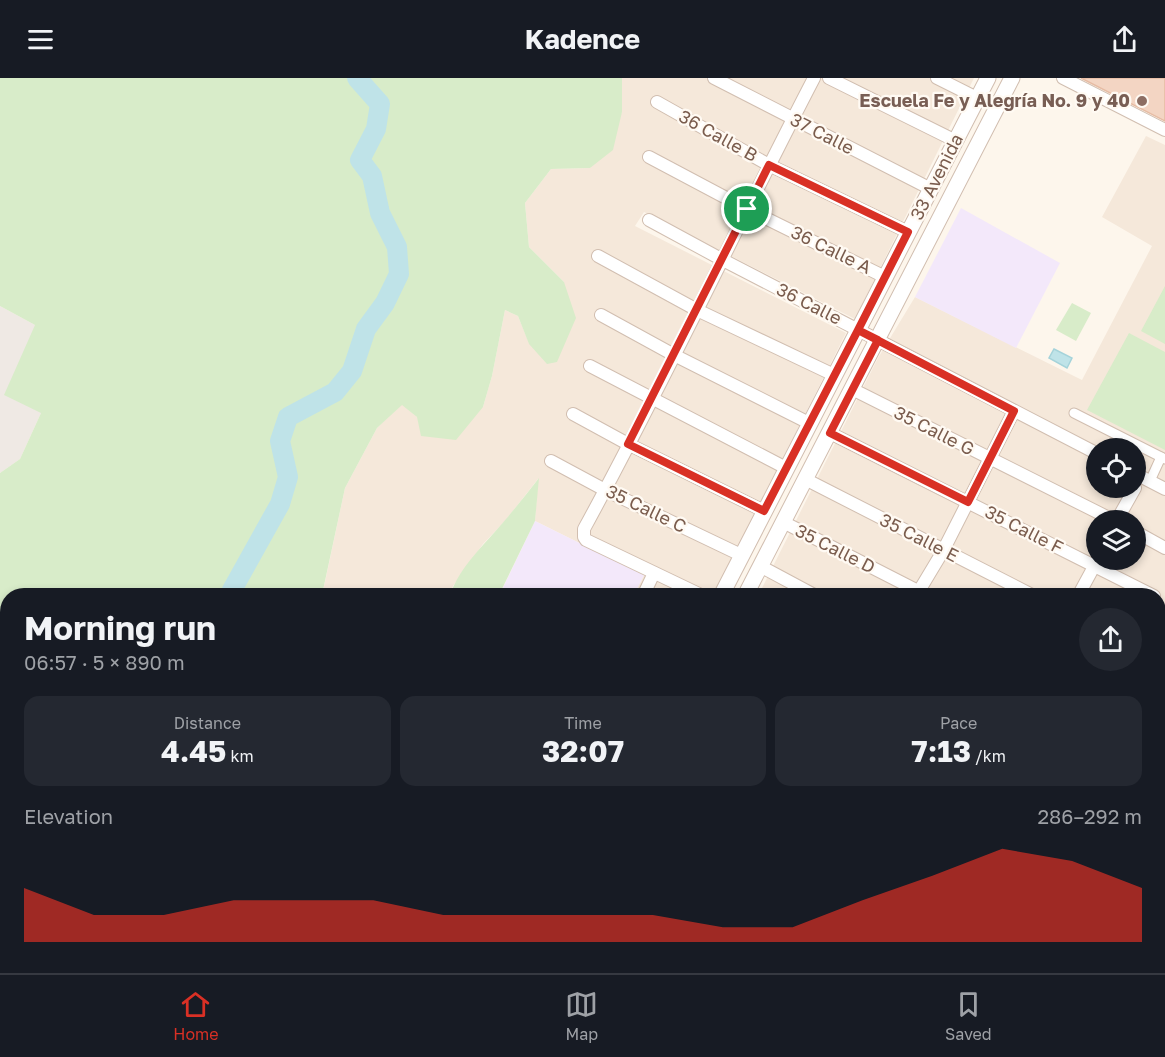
<!DOCTYPE html>
<meta charset="utf-8">
<style>
body{margin:0;font-family:"Golos Text",sans-serif;background:#242831;color:#f1f3f6;height:100vh;display:flex;flex-direction:column;font-size:22px;white-space:nowrap}
*{box-sizing:border-box;margin:0}
p{font-size:20px;color:#9ea1a6}
.icon{flex:none;width:33px;height:33px;fill:none;stroke:currentColor;stroke-width:2;stroke-linecap:round;stroke-linejoin:round}
.map{position:relative;flex:1;overflow:hidden}
.details{position:absolute;left:0px;top:510px;width:1166px;height:386px;display:flex;flex-direction:column;background:#171b24;border-radius:24px 24px 0 0;box-shadow:0 3px 9px #0003}
.details>*{flex:none}
.tools{position:absolute;left:1086px;top:360px;display:grid;gap:12px}
.tools a{display:grid;place-items:center;width:60px;height:60px;border-radius:50%;background:#171b24;box-shadow:0 3px 9px #0003;font-size:30px}
.pin{position:absolute;display:grid;place-items:center;width:51px;height:51px;color:#fff;margin:-26px;border:3px solid #fff;border-radius:50%;box-shadow:0 2px 6px #0007}
.round{display:grid;place-items:center;flex:none;width:63px;height:63px;border-radius:32px;background:#242831}
.overview{display:flex;align-items:center;justify-content:space-between;height:102px;padding:0 24px}
h1{font-size:33px;font-weight:700;line-height:45px}
.stats{display:grid;grid-template-columns:repeat(3,1fr);gap:9px;height:102px;padding:6px 24px}
.stats div{display:grid;align-content:center;border-radius:15px;background:#242831;text-align:center}
.stats b{font-size:30px;font-weight:700}
.stats small{font-size:16px;font-weight:400}
.stats p{font-size:16px}
.chart{height:168px;padding:12px 24px}
.chart p{display:flex;justify-content:space-between}
.chart svg{width:100%;height:108px;margin-top:6px;fill:#d93025;opacity:.7}
header{display:flex;justify-content:space-between;align-items:center;height:78px;padding:0 24px;background:#171b24;font-size:27px;font-weight:700}
.tabs{display:flex;justify-content:space-around;align-items:center;height:84px;border-top:2px solid #363941;background:#171b24;font-size:16px;color:#9ea1a6}
.tabs a{display:grid;justify-items:center;gap:3px}
.tabs .on{color:#d93025}
.map>svg:first-child{display:block}
</style>
<header><svg class="icon" aria-label="menu" viewBox="0 0 24 24"><path d="M4 6h16M4 12h16M4 18h16"/></svg>Kadence<svg class="icon" aria-label="share" viewBox="0 0 24 24"><path d="M12 15V3M7 8l5-5 5 5M5 13v7h14v-7"/></svg></header>
<div class="map">
<svg width="1165" height="895" viewBox="0 0 1165 895">
<rect width="100%" height="100%" fill="#fdf6ec"/>
<g fill="#f5e8da" fill-rule="evenodd">
<polygon points="622,0 974,0 855,241 644,134 635,148 846,255 714,517 634,517 644,497 535,443 538,401 505,443 483,466 453,508 450,517 322,518 345,410 377,350 402,326 417,339 483,329 492,298 505,232 518,238 529,265 564,204 529,169 525,125 551,91 590,90 622,34"/>
<path d="M1146,58L1165,67V640L1158,645V518H758L878,280L915,219L1082,302L1152,168L1102,139ZM1096,370H1136V410H1096ZM1096,442H1136V482H1096Z"/>
<polygon points="376,888 549,888 545,895 372,895"/>
<polygon points="590,888 961,888 962,895 586,895"/>
</g>
<polygon fill="#efe9e4" points="0,228 35,247 41,335 20,381 0,395"/>
<g fill="#f3e8fa">
<polygon points="961,130 1060,185 1016,270 915,219"/>
<polygon points="535,443 644,497 634,517 499,518"/>
</g>
<g fill="#d8ecc9">
<polygon points="0,0 622,0 622,34 613,72 590,90 551,91 525,125 529,169 564,204 576,240 557,284 547,286 529,266 518,238 505,232 492,298 483,329 456,362 421,358 417,339 402,327 377,350 345,410 322,517 8,518 8,888 376,888 372,895 0,895 0,395 20,381 41,335 4,317 35,247 0,228"/>
<polygon points="1165,208 1165,266 1141,253"/>
<polygon points="1072,225 1091,235 1076,263 1056,252"/>
<polygon points="1129,255 1165,274 1165,372 1087,332"/>
<path d="M539,400L535,443L499,517H450C460,488 486,465 506,441C517,428 528,414 539,400Z"/>
<polygon points="1165,640 1165,895 962,895 961,888 1158,888 1158,645"/>
</g>
<polygon fill="#bfe3e8" stroke="#a5d3da" stroke-width="1.5" points="1054,271 1072,280 1067,290 1049,280"/>
<g fill="none" stroke-linecap="round" stroke-linejoin="round">
<g stroke="#bfe3e8" stroke-width="20">
<polyline points="231,518 232,512 280,426 288,399 280,363 288,339 335,314 352,293 366,251 385,225 399,196 397,169 380,135 372,98 360,82 376,51 380,26 357,0"/>
<polyline points="78,888 78,895"/>
</g>
</g>
<polygon fill="#f3d5c3" stroke="#e6bba3" stroke-width="1.5" points="1081,0 1165,0 1165,43"/>
<g fill="none" stroke-linecap="round" stroke-linejoin="round">
<g stroke="#d1beb0" stroke-width="11">
<g id="pedestrian">
<polyline points="1074,335 1165,381"/>
<polyline points="1150,403 1161,379"/>
</g>
</g>
<g stroke="#d1beb0" stroke-width="14">
<g id="minor">
<polyline points="714,0 931,111"/>
<polyline points="829,0 956,63"/>
<polyline points="937,0 977,20"/>
<polyline points="1063,0 1165,52"/>
<polyline points="657,24 769,87 908,154"/>
<polyline points="649,79 747,131 885,199"/>
<polyline points="649,142 721,181 1096,375"/>
<polyline points="598,178 697,232 834,297"/>
<polyline points="601,237 674,277 809,345"/>
<polyline points="590,288 786,390"/>
<polyline points="852,311 1113,442"/>
<polyline points="573,336 628,366 764,433"/>
<polyline points="830,355 1154,518"/>
<polyline points="551,383 605,412 741,477"/>
<polyline points="1136,396 1165,411"/>
<polyline points="805,401 1034,518"/>
<polyline points="1117,442 1135,410"/>
<polyline points="783,444 920,514"/>
<polyline points="1136,454 1165,470"/>
<polyline points="760,488 816,518"/>
<polyline points="643,518 654,495"/>
<path d="M703,518L586,462L584,459V451C665,303 736,150 814,0"/>
<polyline points="916,518 943,473 1014,333"/>
<polyline points="1078,518 1097,483"/>
<polyline points="1158,579 1165,582"/>
<polyline points="386,895 391,888"/>
<polyline points="462,895 466,888"/>
<polyline points="655,895 658,888"/>
<polyline points="719,895 721,888"/>
<polyline points="861,895 863,890"/>
<polyline points="926,895 929,888"/>
</g>
</g>
<g stroke="#d1beb0" stroke-width="17">
<g id="tertiary">
<polyline points="721,518 988,0"/>
<polyline points="745,518 1012,0"/>
<polyline points="557,895 561,888"/>
<polyline points="579,895 583,888"/>
</g>
</g>
<use href="#pedestrian" stroke="#fff" stroke-width="9"/>
<use href="#minor" stroke="#fff" stroke-width="12"/>
<use href="#tertiary" stroke="#fff" stroke-width="15"/>
</g>
<g fill="none" stroke-linecap="round" stroke-linejoin="round">
<g stroke="#fff" stroke-width="12">
<polyline id="route" points="747,131 628,366 764,433 858,252 1014,333 968,424 830,355 878,262 858,252 908,154 769,87 747,131"/>
</g>
<use href="#route" stroke="#d93025" stroke-width="8"/>
</g>
<circle fill="#8d6e63" stroke="#fffaf3" stroke-width="2" cx="1142" cy="23" r="6"/>
<g text-anchor="middle" stroke-width="4.5" stroke-linejoin="round" paint-order="stroke">
<g font-size="18" font-weight="bold" fill="#785e54" stroke="#fffaf3" text-anchor="end">
<text x="1130" y="29">Escuela Fe y Alegría No. 9 y 40</text>
</g>
<g font-size="18" fill="#7a5c4d" stroke="#fffaf3">
<text transform="translate(822 56) rotate(27)" y="6">37 Calle</text>
<text transform="translate(718 58) rotate(29)" y="6">36 Calle B</text>
<text transform="translate(937 99) rotate(-63)" y="6">33 Avenida</text>
<text transform="translate(831 172) rotate(26)" y="6">36 Calle A</text>
<text transform="translate(809 226) rotate(27)" y="6">36 Calle</text>
<text transform="translate(934 353) rotate(27)" y="6">35 Calle G</text>
<text transform="translate(646 431) rotate(26)" y="6">35 Calle C</text>
<text transform="translate(1024 452) rotate(27)" y="6">35 Calle F</text>
<text transform="translate(919 460) rotate(27)" y="6">35 Calle E</text>
<text transform="translate(835 471) rotate(27)" y="6">35 Calle D</text>
</g>
</g>
</svg>
<div class="tools">
<a><svg class="icon" aria-label="locate" viewBox="0 0 24 24"><circle cx="12" cy="12" r="6"/><path d="M12 2v4M12 18v4M2 12h4M18 12h4"/></svg></a>
<a><svg class="icon" aria-label="layers" viewBox="0 0 24 24"><path d="M12 4l9 5-9 5-9-5zM3 14l9 5 9-5"/></svg></a>
</div>
<div class="pin" style="left:747px;top:131px;background:#1e9e55"><svg class="icon" aria-label="arrive" viewBox="0 0 24 24"><path d="M6 21V4h12l-3 4 3 4H6"/></svg></div>
<section class="details">
<div class="overview"><div><h1>Morning run</h1><p>06:57 · 5 × 890 m</p></div><a class="round"><svg class="icon" aria-label="share" viewBox="0 0 24 24"><path d="M12 15V3M7 8l5-5 5 5M5 13v7h14v-7"/></svg></a></div>
<div class="stats">
<div><p>Distance</p><b>4.45<small> km</small></b></div>
<div><p>Time</p><b>32:07</b></div>
<div><p>Pace</p><b>7:13<small> /km</small></b></div>
</div>
<div class="chart"><p><span>Elevation</span>286–292 m</p>
<svg viewBox="0 0 160 44" preserveAspectRatio="none"><path d="M0 44V22L10 33L20 33L30 27L40 27L50 27L60 33L70 33L80 33L90 33L100 38L110 38L120 27L130 17L140 6L150 11L160 22V44z"/></svg>
</div>
</section>
</div>
<nav class="tabs">
<a class="on"><svg class="icon" aria-label="home" viewBox="0 0 24 24"><path d="M3 11l9-7 9 7M6 9v11h12V9"/></svg>Home</a>
<a><svg class="icon" aria-label="map" viewBox="0 0 24 24"><path d="M3 6l6-2 6 2 6-2v14l-6 2-6-2-6 2zM9 4v14M15 6v14"/></svg>Map</a>
<a><svg class="icon" aria-label="saved" viewBox="0 0 24 24"><path d="M7 4h10v16l-5-4-5 4z"/></svg>Saved</a>
</nav>
